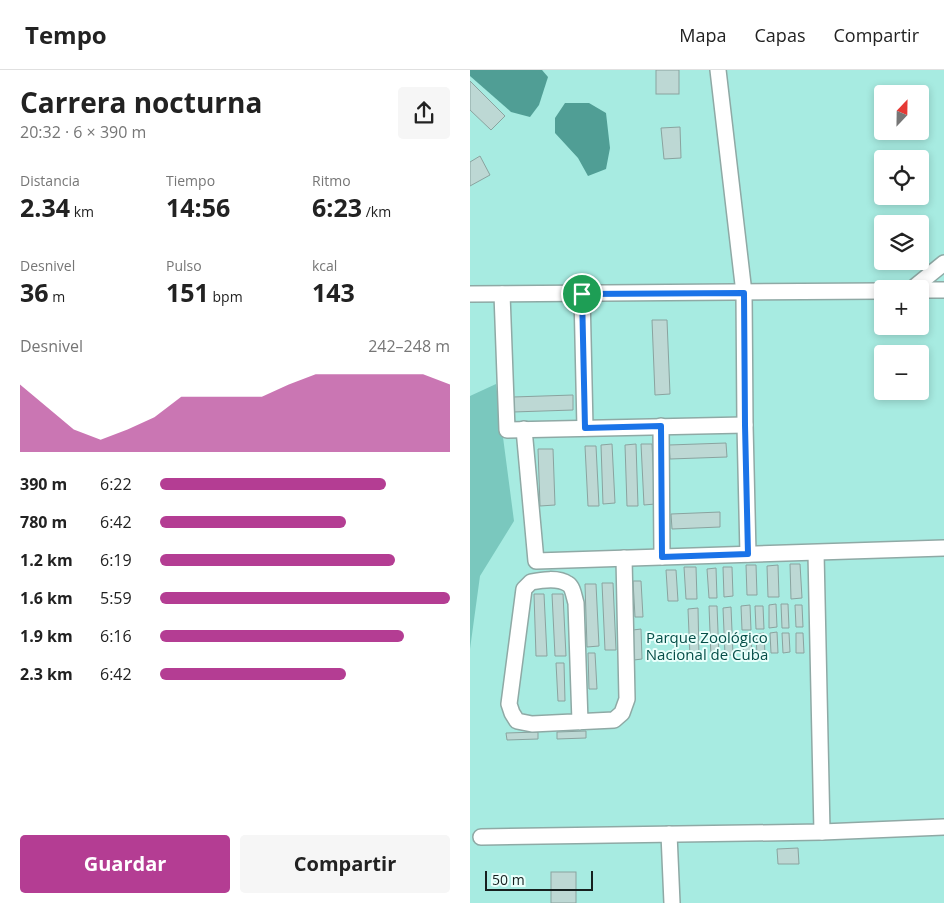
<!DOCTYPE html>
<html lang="es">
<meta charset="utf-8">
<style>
body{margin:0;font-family:"Open Sans",sans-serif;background:#f6f6f6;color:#222;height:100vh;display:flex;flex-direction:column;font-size:19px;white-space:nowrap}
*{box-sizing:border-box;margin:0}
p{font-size:16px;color:#767676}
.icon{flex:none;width:28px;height:28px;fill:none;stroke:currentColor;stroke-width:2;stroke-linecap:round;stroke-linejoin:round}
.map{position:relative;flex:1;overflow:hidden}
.drawer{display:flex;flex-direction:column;background:#fff;width:470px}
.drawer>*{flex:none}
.needle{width:32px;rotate:22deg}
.controls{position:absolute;left:404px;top:15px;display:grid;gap:10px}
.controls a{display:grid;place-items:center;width:55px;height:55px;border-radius:5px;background:#fff;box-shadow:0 2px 8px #0003;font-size:25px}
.scale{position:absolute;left:15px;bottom:12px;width:108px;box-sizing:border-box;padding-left:5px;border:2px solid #16201f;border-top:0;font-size:14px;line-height:18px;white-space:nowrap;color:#16201f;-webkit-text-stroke:4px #e9fffb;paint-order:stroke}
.pin{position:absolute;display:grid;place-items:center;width:42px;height:42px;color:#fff;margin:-21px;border:2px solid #fff;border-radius:50%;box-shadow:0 1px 5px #0007}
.round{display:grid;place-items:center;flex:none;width:52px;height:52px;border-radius:5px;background:#f6f6f6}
.head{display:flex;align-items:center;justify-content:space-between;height:85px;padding:0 20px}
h1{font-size:28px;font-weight:700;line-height:38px}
.metrics{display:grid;grid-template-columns:repeat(3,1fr);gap:8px;height:85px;padding:5px 20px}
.metrics div{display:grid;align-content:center}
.metrics b{font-size:25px;font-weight:700}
.metrics small{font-size:14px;font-weight:400}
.metrics p{font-size:14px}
.chart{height:140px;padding:10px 20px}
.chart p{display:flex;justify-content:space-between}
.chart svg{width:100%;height:90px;margin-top:5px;fill:#b43d93;opacity:.7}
.cta{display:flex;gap:10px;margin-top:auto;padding:10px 20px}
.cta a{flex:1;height:58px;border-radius:5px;background:#b43d93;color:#fff;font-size:20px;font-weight:700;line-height:58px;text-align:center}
.cta a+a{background:#f6f6f6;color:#222}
ul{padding:0 20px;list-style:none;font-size:16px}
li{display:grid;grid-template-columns:80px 60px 1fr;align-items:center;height:38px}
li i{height:12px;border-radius:6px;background:#b43d93}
header{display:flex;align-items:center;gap:30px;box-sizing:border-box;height:70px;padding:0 25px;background:#fff;border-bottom:1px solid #e0e0e0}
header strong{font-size:24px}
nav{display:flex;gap:28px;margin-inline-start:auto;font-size:18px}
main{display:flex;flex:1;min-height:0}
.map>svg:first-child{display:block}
</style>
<header>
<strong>Tempo</strong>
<nav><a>Mapa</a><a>Capas</a><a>Compartir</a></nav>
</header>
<main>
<section class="drawer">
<div class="head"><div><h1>Carrera nocturna</h1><p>20:32 · 6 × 390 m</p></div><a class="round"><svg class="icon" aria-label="share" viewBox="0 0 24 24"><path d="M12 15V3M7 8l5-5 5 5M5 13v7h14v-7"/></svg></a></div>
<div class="metrics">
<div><p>Distancia</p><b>2.34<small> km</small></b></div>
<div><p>Tiempo</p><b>14:56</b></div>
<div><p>Ritmo</p><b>6:23<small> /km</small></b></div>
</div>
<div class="metrics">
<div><p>Desnivel</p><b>36<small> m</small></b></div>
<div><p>Pulso</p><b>151<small> bpm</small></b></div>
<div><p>kcal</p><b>143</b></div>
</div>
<div class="chart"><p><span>Desnivel</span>242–248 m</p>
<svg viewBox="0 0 160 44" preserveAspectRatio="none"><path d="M0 44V11L10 22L20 33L30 38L40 33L50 27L60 17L70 17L80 17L90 17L100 11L110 6L120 6L130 6L140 6L150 6L160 11V44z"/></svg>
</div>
<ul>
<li><b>390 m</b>6:22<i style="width:78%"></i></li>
<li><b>780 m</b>6:42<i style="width:64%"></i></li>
<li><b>1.2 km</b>6:19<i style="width:81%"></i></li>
<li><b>1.6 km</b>5:59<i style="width:100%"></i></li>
<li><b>1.9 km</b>6:16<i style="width:84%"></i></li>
<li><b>2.3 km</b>6:42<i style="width:64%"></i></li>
</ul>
<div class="cta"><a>Guardar</a><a>Compartir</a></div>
</section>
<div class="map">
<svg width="474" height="833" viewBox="0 0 474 833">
<rect width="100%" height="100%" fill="#d7f3ee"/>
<path fill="#a7ebe1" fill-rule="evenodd" d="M0,0H474V833H0ZM412,24H450V61H412ZM412,89H450V126H412ZM412,154H450V191H412ZM412,219H450V256H412ZM412,284H450V321H412Z"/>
<polygon fill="#7ac8be" points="26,314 44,451 10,506 0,579 0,326"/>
<g fill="#509e95">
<polygon points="0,0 72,0 78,7 69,35 60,47 41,42 0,6"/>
<polygon points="95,33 119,33 136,43 140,78 136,99 118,106 108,88 85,63 85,48"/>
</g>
<g fill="#bdd8d4" stroke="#8aa39f">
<rect x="186" y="0" width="23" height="24"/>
<polygon points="0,11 35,46 21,60 0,40"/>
<polygon points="210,57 211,88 194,89 191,58"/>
<polygon points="10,86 20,105 0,116 0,92"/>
<polygon points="182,250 197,250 200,324 185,325"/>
<polygon points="103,325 103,340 43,342 43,327"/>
<polygon points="256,373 257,387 200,389 199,375"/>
<polygon points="142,374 145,433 133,434 131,375"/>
<polygon points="166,374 168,436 157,436 155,375"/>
<polygon points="171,374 182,374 185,434 174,435"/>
<polygon points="115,376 126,376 129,436 118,436"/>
<polygon points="68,379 83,379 85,435 70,436"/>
<polygon points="250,442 250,457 202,459 201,444"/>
<polygon points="320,494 330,494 332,528 321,529"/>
<polygon points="276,495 286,495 287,525 277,525"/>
<polygon points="308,495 309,527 298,527 297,496"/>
<polygon points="214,497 226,497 227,529 216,529"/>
<polygon points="253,497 262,497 263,526 254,527"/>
<polygon points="246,498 247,528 239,528 237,499"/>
<polygon points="196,500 206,500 208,531 198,531"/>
<polygon points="163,511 171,511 173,547 165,547"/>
<polygon points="132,513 143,513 146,580 135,580"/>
<polygon points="115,514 126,514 129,576 117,577"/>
<polygon points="64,524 74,524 77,586 66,586"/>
<polygon points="82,524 93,524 96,586 85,586"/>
<polygon points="306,534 307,557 299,558 299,535"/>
<polygon points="311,534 318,534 319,558 312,558"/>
<polygon points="280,535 281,560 272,560 271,536"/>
<polygon points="325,535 332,535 333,557 326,557"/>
<polygon points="239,536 247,536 249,587 241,587"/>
<polygon points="285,536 293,536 294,559 286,559"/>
<polygon points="261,537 263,585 255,585 253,538"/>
<polygon points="228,538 229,587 220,587 218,539"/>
<polygon points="171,559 172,589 164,590 163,560"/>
<polygon points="307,562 308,583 301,583 300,563"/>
<polygon points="281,563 282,584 273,584 273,564"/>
<polygon points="294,563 295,585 287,585 286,564"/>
<polygon points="312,563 319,563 320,582 313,583"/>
<polygon points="326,563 333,563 334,583 326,583"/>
<polygon points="118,583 125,583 127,619 119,619"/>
<polygon points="86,593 94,593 95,631 88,631"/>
<polygon points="116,661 116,668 87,669 87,662"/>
<polygon points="68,662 68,669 37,670 36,663"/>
<polygon points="328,778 329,794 308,794 307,779"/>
<rect x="81" y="802" width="25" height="31"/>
</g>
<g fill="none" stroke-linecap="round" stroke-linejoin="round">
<g stroke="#8fa9a5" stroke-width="18">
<g id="minor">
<polyline points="248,0 274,223 275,355 278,484"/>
<polyline points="442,219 474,193"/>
<polyline points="450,220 474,220"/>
<polyline points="0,224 412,221"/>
<polyline points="32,224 37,360 275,355"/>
<polyline points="112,224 115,358"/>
<polyline points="191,356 192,487"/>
<polyline points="54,359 66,491 474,478"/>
<polyline points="346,483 352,762"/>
<path d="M110,652L106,533C104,527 103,517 98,514C88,507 71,510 61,512L54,519L39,634L42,643L47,651L62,654L144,650L152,643L157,629L154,488"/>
<polyline points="199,764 202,833"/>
<polyline points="11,767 352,762 474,757"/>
</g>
</g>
<use href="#minor" stroke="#fff" stroke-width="15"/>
</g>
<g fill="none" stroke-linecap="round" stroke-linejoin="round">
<g stroke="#fff" stroke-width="10">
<polygon id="route" points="274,223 275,355 278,484 192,487 191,356 115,358 112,224"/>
</g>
<use href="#route" stroke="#1a73e8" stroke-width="6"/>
</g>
<g text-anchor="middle" stroke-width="4" stroke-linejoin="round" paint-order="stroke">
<g font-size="15" fill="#054e48" stroke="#e9fffb">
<text x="237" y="573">Parque Zoológico<tspan x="237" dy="17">Nacional de Cuba</tspan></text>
</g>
</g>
</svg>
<div class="controls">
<a><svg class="needle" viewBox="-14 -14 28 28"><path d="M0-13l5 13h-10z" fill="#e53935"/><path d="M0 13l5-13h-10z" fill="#767676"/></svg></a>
<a><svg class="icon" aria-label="locate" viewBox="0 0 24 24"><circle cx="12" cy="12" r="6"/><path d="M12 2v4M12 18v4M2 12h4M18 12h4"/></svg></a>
<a><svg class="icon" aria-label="layers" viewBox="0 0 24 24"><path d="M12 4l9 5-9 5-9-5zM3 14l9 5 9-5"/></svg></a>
<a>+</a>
<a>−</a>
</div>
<div class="scale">50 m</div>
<div class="pin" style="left:112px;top:224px;background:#1e9e55"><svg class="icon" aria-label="arrive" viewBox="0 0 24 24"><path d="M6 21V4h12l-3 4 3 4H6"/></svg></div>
</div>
</main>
